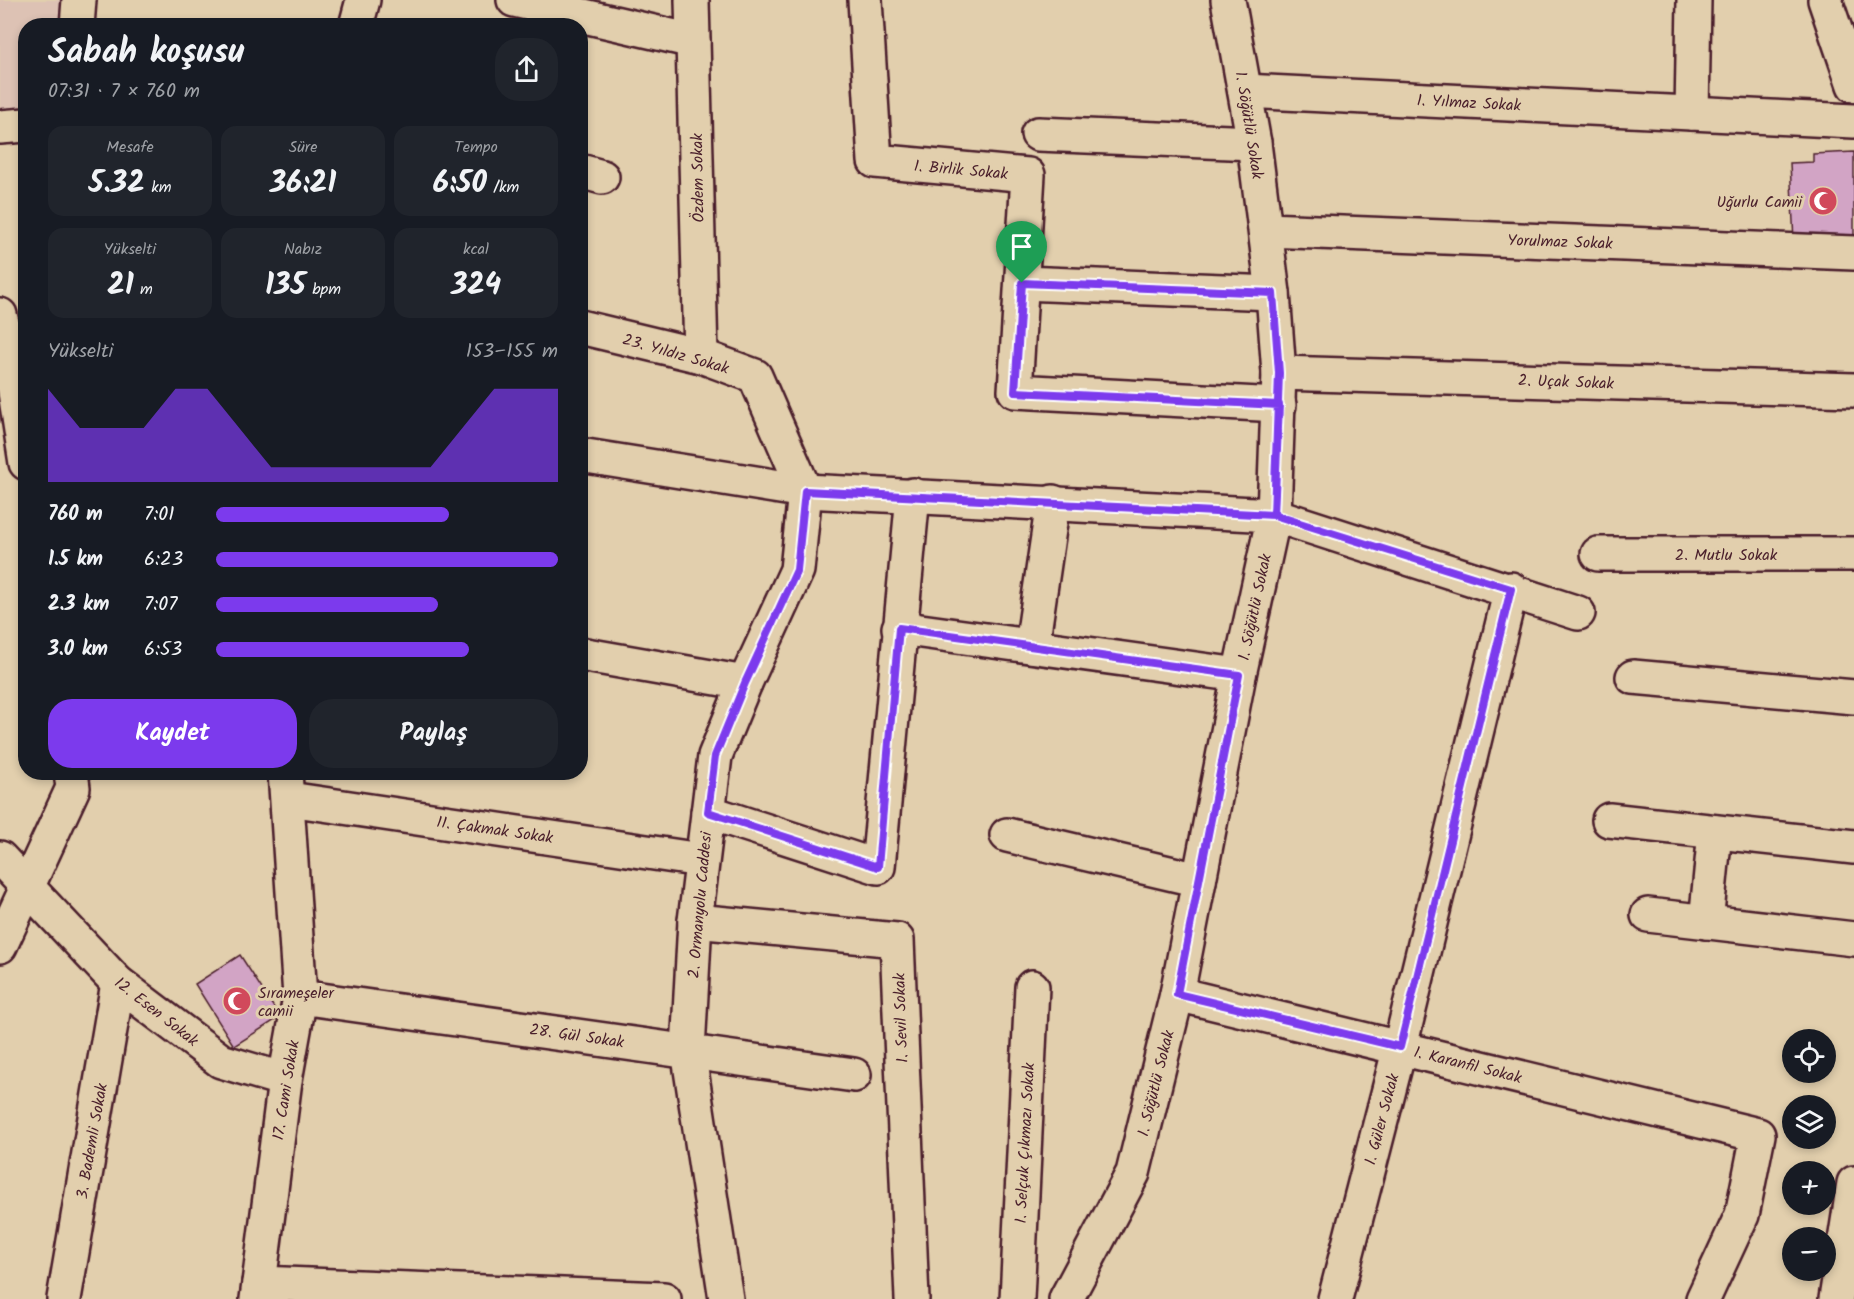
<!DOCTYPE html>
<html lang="tr">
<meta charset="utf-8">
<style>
body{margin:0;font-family:Kalam,sans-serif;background:#20242c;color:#f1f3f6;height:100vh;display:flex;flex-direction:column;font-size:22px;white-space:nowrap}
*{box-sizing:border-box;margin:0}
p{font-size:20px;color:#9ea1a6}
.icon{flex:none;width:33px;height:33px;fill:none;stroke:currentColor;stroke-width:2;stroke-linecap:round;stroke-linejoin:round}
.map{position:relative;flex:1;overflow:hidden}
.side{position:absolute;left:18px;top:18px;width:570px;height:762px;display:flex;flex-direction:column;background:#171b24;border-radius:24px;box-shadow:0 3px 9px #0003}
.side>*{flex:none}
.fabs{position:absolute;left:1782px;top:1029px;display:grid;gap:12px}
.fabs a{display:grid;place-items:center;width:54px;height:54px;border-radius:50%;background:#171b24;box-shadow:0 3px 9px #0003;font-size:30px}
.pin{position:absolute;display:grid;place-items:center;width:51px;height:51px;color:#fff;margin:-62px -26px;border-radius:50% 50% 50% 0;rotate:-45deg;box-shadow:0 0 6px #0007}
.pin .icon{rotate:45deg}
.round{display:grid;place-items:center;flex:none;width:63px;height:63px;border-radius:24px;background:#20242c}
.overview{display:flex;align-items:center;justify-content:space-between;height:102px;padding:0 30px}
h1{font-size:33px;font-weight:700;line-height:45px}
.figures{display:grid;grid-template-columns:repeat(3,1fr);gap:9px;height:102px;padding:6px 30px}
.figures div{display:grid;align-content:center;border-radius:15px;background:#20242c;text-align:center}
.figures b{font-size:30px;font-weight:700}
.figures small{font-size:16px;font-weight:400}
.figures p{font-size:16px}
.chart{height:168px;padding:12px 30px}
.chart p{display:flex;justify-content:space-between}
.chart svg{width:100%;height:108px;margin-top:6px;fill:#7c3aed;opacity:.7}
.action{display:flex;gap:12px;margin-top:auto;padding:12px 30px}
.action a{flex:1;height:69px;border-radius:24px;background:#7c3aed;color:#fff;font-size:24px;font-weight:700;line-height:69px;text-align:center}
.action a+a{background:#20242c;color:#f1f3f6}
ul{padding:0 30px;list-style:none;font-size:20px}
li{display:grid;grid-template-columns:96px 72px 1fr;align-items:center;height:45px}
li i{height:15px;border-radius:8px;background:#7c3aed}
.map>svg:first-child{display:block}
</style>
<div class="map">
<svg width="1854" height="1299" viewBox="0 0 1854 1299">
<rect width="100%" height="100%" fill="#e2cfad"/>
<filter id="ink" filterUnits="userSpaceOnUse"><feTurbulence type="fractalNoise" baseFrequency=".0167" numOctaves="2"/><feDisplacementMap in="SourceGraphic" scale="12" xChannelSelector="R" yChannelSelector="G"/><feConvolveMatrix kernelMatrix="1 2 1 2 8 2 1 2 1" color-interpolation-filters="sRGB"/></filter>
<g filter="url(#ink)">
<polygon fill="#ddc2b4" points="0,0 66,0 64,25 26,26 25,112 0,114"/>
<g fill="#d2a4c5" stroke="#4a1f2b" stroke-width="1.5">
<polygon points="1854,152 1854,238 1794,241 1790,163 1813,162 1813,154"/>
<polygon points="240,955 280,1017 234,1046 195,984"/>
</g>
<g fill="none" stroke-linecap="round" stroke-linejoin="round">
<g stroke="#4a1f2b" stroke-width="38">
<g id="minor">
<polyline points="514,0 693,41"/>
<polyline points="692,0 701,356"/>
<polyline points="865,0 875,161 1028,175 1015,391 1279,405"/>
<polyline points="1825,0 1854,85"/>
<polyline points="77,26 79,0"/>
<polyline points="356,26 363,0"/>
<polyline points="1245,91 1854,121"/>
<polyline points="1692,113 1694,0"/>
<polyline points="0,127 26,125"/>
<polyline points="1038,134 1254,143"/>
<polyline points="580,171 602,177"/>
<polyline points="1266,230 1854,253"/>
<polyline points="1022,283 1273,293"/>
<polyline points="0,315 8,346 26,463"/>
<polyline points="580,327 701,356 755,376 805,491 797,570 745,683 715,756 695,921 688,1050 726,1299"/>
<polyline points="1279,373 1854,390"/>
<polyline points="580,455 805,491 1274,515 1578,613"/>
<polyline points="1598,554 1854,554"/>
<polyline points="899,628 1239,675"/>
<polyline points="1032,646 1053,502"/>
<polyline points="580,654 745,683"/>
<polyline points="1633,677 1854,697"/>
<polyline points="289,799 701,860"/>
<polyline points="708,812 878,867 913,495"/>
<polyline points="1609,820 1854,847"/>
<polyline points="1007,835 1199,880"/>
<polyline points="0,858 118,983 221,1061 285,1080"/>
<polyline points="1648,915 1854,939"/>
<polyline points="695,921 897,940 912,1299"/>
<polyline points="1706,922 1715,832"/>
<polyline points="0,946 73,788 71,772"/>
<polyline points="1177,994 1758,1135 1742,1215 1703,1299"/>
<polyline points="300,997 854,1075"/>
<polyline points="259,1283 664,1299"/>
<polyline points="64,1299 118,983"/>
<polyline points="257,1299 285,1080 300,997 285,772"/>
<polyline points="1017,1299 1032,987"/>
<polyline points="1066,1299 1133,1173 1177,994 1239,675 1274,515 1279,373 1273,293 1254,143 1228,0"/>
<polyline points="1335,1299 1400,1047 1511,589"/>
<polyline points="1836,1299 1854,1183"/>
</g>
</g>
<use href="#minor" stroke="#e2cfad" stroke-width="33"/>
</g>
</g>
<g fill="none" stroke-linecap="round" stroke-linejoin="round" filter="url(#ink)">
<g stroke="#fff" stroke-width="12">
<polyline id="route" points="1022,283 1273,293 1279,373 1274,515 805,491 797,570 745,683 715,756 708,812 878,867 899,628 1239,675 1177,994 1400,1047 1511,589 1274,515 1279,405 1015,392 1022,283"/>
</g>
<use href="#route" stroke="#7c3aed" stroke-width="8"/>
</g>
<defs>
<g id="mosque-disc" transform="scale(1.5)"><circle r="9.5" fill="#d1495b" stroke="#e2cfad"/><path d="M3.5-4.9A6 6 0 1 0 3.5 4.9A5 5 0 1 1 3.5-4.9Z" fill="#fff"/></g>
</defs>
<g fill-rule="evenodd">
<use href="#mosque-disc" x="1823" y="201"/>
<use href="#mosque-disc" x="237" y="1001"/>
</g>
<g text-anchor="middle" stroke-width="6" stroke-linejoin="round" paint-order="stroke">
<g font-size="16" fill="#4a1f2b" stroke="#e2cfad">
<text transform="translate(1469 102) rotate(3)" y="6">1. Yılmaz Sokak</text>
<text transform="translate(1250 125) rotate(81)" y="6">1. Söğütlü Sokak</text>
<text transform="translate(961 169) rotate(5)" y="6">1. Birlik Sokak</text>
<text transform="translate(697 178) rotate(-91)" y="6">Özdem Sokak</text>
<text transform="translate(1560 241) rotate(2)" y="6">Yorulmaz Sokak</text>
<text transform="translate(676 353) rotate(16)" y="6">23. Yıldız Sokak</text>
<text transform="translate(1566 381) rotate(2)" y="6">2. Uçak Sokak</text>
<text x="1726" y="560">2. Mutlu Sokak</text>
<text transform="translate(1254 607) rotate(-78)" y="6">1. Söğütlü Sokak</text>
<text transform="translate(495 829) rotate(8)" y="6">11. Çakmak Sokak</text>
<text transform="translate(699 905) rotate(-85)" y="6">2. Ormanyolu Caddesi</text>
<text transform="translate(157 1011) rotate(38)" y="6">12. Esen Sokak</text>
<text transform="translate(900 1018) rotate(-92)" y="6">1. Sevil Sokak</text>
<text transform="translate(577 1035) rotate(8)" y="6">28. Gül Sokak</text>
<text transform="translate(1468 1064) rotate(14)" y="6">1. Karanfil Sokak</text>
<text transform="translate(1155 1083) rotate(-76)" y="6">1. Söğütlü Sokak</text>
<text transform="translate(285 1090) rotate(-81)" y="6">17. Cami Sokak</text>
<text transform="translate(1381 1119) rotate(-75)" y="6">1. Güler Sokak</text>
<text transform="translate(91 1141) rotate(-80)" y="6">3. Bademli Sokak</text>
<text transform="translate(1024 1143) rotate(-87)" y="6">1. Selçuk Çıkmazı Sokak</text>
</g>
<g font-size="16" fill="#4a1f2b" stroke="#e2cfad" text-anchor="end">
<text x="1802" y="207">Uğurlu Camii</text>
<text x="258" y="998" text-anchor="start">Sırameşeler<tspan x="258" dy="18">camii</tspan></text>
</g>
</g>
</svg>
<div class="fabs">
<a><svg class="icon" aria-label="locate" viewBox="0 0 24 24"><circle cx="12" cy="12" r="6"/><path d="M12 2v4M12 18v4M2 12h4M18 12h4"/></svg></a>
<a><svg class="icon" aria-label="layers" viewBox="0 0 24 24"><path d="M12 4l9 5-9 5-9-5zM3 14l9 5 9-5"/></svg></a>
<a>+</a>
<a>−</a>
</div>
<div class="pin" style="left:1022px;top:283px;background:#1e9e55"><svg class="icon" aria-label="arrive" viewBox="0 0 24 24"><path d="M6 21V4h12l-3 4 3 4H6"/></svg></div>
<section class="side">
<div class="overview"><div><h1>Sabah koşusu</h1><p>07:31 · 7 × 760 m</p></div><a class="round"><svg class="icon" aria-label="share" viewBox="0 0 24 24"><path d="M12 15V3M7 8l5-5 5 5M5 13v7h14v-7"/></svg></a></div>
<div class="figures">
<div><p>Mesafe</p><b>5.32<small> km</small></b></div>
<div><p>Süre</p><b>36:21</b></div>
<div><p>Tempo</p><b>6:50<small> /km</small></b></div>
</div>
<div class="figures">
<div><p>Yükselti</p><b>21<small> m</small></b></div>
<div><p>Nabız</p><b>135<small> bpm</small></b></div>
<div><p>kcal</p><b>324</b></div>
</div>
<div class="chart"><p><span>Yükselti</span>153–155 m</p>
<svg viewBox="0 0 160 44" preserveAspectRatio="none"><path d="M0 44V6L10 22L20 22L30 22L40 6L50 6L60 22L70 38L80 38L90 38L100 38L110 38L120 38L130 22L140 6L150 6L160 6V44z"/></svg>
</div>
<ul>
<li><b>760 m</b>7:01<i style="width:68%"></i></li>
<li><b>1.5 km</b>6:23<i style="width:100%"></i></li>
<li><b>2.3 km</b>7:07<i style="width:65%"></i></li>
<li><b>3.0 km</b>6:53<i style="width:74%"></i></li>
</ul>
<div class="action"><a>Kaydet</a><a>Paylaş</a></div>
</section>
</div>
